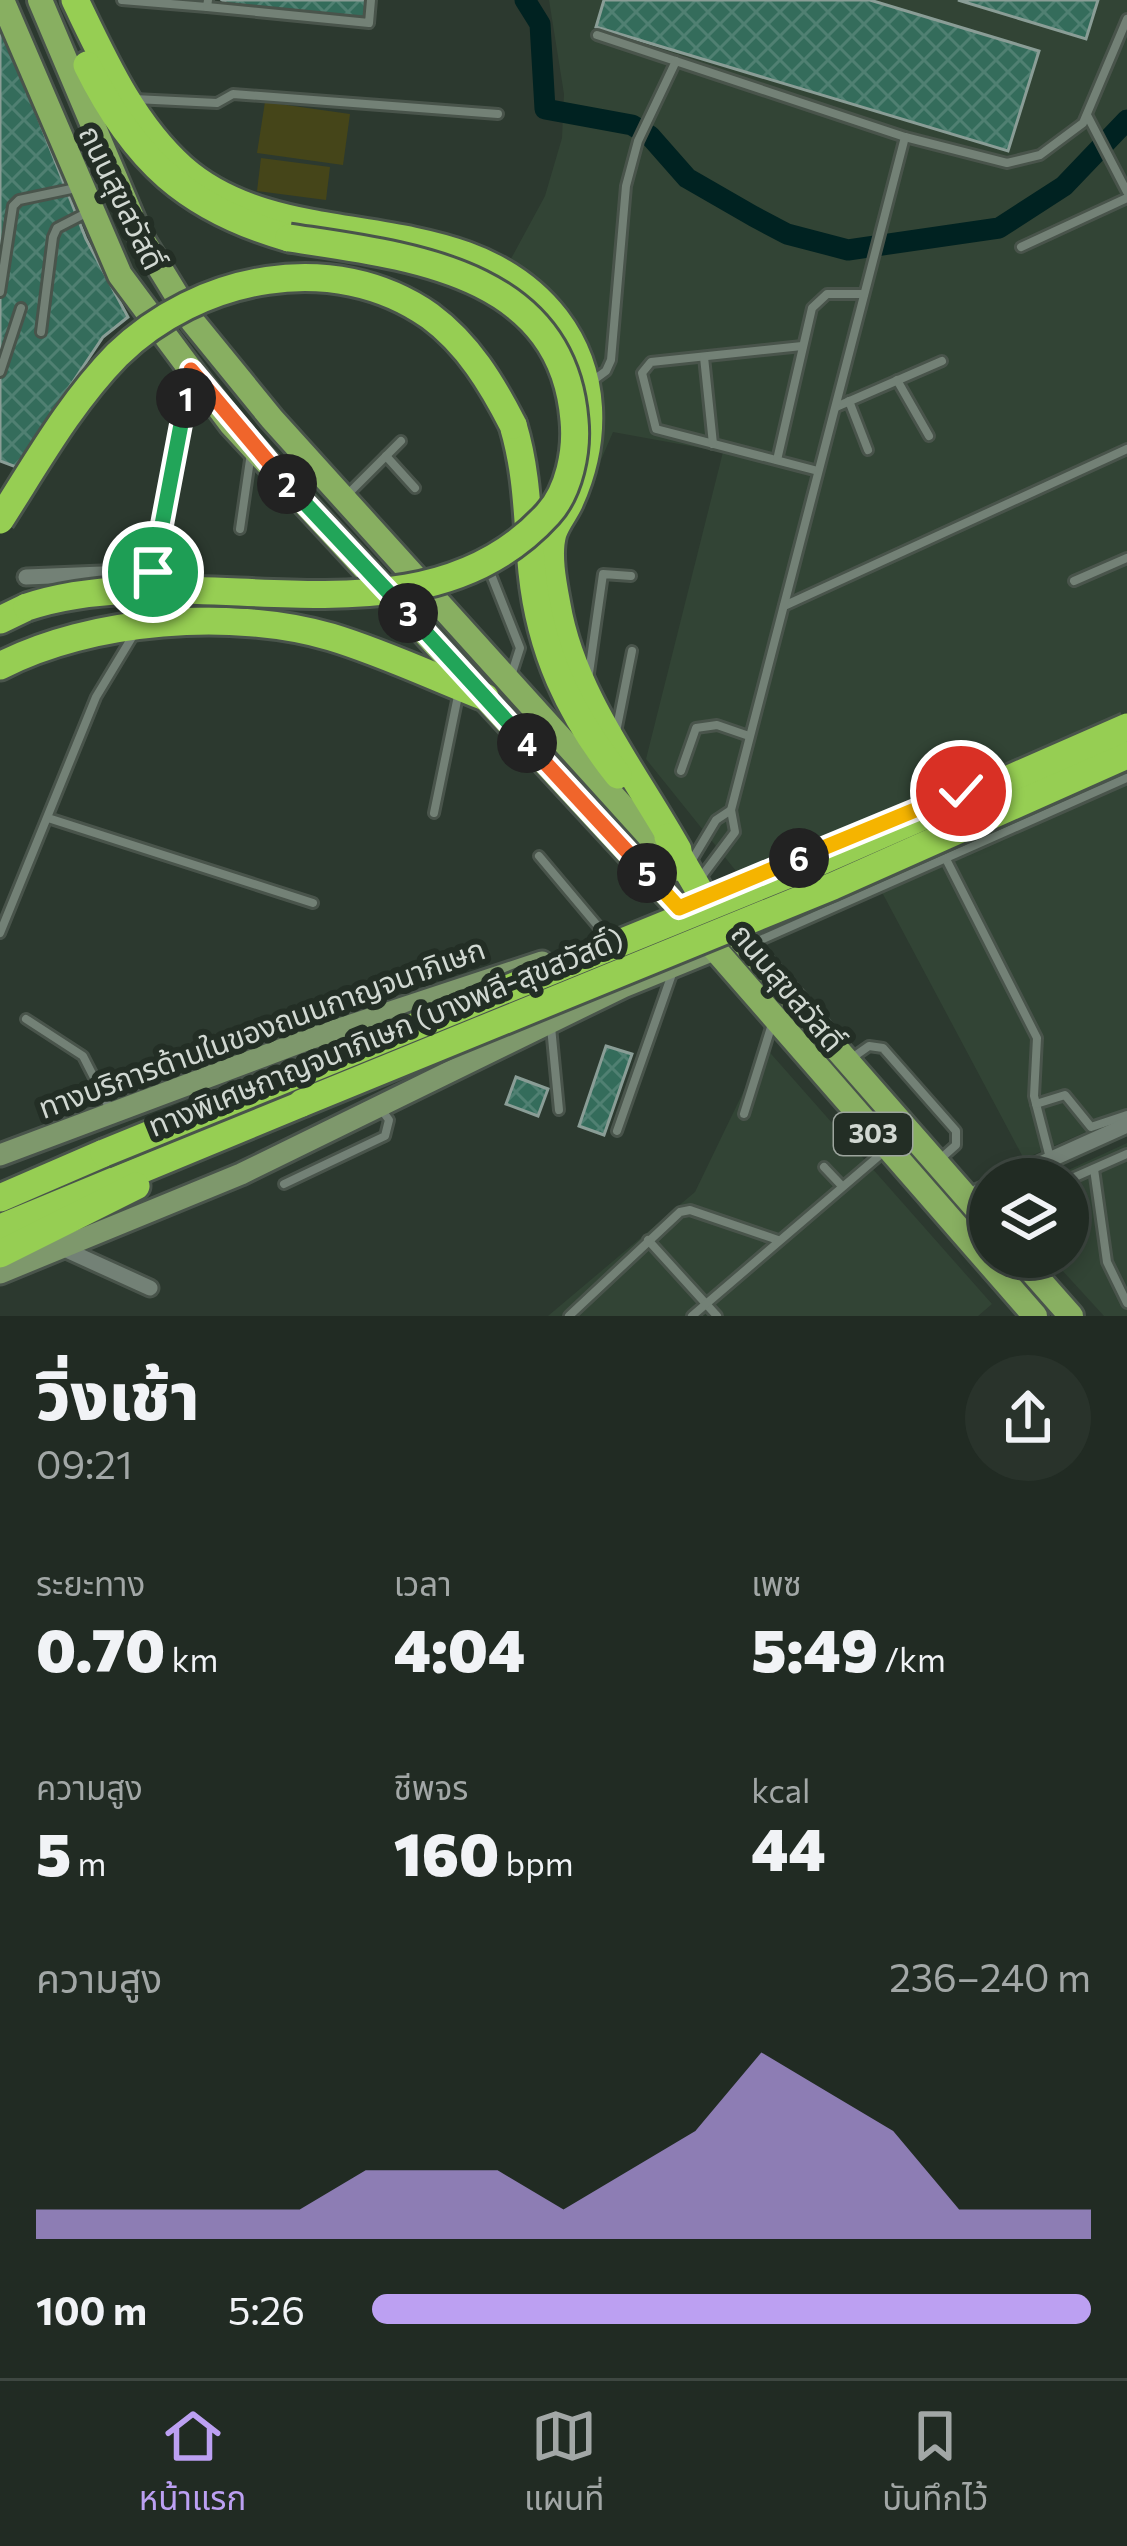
<!DOCTYPE html>
<html lang="th">
<meta charset="utf-8">
<style>
body{margin:0;font-family:Commissioner,"Noto Sans Thai",sans-serif;background:#29332b;color:#f1f3f6;height:100vh;display:flex;flex-direction:column;font-size:45px;white-space:nowrap}
*{box-sizing:border-box;margin:0}
p{font-size:39px;color:#a2a7a6}
.icon{flex:none;width:66px;height:66px;fill:none;stroke:currentColor;stroke-width:2;stroke-linecap:round;stroke-linejoin:round}
.map{position:relative;height:1316px;overflow:hidden}
.details{display:flex;flex-direction:column;background:#212b23;flex:1}
.details>*{flex:none}
.buttons{position:absolute;left:969px;top:1158px;display:grid;gap:24px}
.buttons a{display:grid;place-items:center;width:120px;height:120px;border-radius:50%;background:#212b23;box-shadow:0 6px 18px #0003,0 0 0 3px #3e4741;font-size:60px}
.pin{position:absolute;display:grid;place-items:center;width:102px;height:102px;color:#fff;margin:-51px;border:6px solid #fff;border-radius:50%;box-shadow:0 3px 12px #0007}
.km{position:absolute;width:60px;height:60px;margin:-30px;border-radius:50%;background:#222;color:#fff;font-size:33px;line-height:60px;text-align:center}
.round{display:grid;place-items:center;flex:none;width:126px;height:126px;border-radius:63px;background:#29332b}
.head{display:flex;align-items:center;justify-content:space-between;height:204px;padding:0 36px}
h1{font-size:66px;font-weight:800;line-height:90px}
.stats{display:grid;grid-template-columns:repeat(3,1fr);gap:18px;height:204px;padding:12px 36px}
.stats div{display:grid;align-content:center}
.stats b{font-size:60px;font-weight:800}
.stats small{font-size:33px;font-weight:400}
.stats p{font-size:33px}
.chart{height:336px;padding:24px 36px}
.chart p{display:flex;justify-content:space-between}
.chart svg{width:100%;height:216px;margin-top:12px;fill:#bca0f2;opacity:.7}
ul{padding:0 36px;list-style:none;font-size:39px}
li{display:grid;grid-template-columns:192px 144px 1fr;align-items:center;height:90px}
li i{height:30px;border-radius:15px;background:#bca0f2}
.menu{display:flex;justify-content:space-around;align-items:center;height:168px;border-top:3px solid #3e4741;background:#212b23;font-size:33px;color:#a2a7a6}
.menu a{display:grid;justify-items:center;gap:6px}
.menu .on{color:#bca0f2}
.map>svg:first-child{display:block}
</style>
<div class="map">
<svg width="1127" height="1316" viewBox="0 0 1127 1316">
<defs>
<pattern id="building-cross-hatch" width="8" height="8" patternUnits="userSpaceOnUse" patternTransform="scale(3)"><rect width="8" height="8" fill="#346c5b"/><path d="M0 0l8 8M0 8l8-8" fill="none" stroke="#508072"/></pattern>
</defs>
<rect width="100%" height="100%" fill="#2c392f"/>
<g fill="#324435">
<polygon points="549,0 1127,0 1127,1114 1024,1159 876,881 736,871 646,759 723,452 613,432 601,460 600,396 589,346 563,310 506,268 545,196 562,138 564,94"/>
<polygon points="765,1047 992,1304 978,1316 548,1316 695,1192"/>
<polygon points="1127,1143 1127,1316 1104,1316 1050,1257 1068,1257 1068,1179 1049,1179"/>
</g>
<g fill="#454519">
<polygon points="265,102 350,114 343,165 257,153"/>
<polygon points="261,158 330,167 326,200 257,191"/>
</g>
<g fill="none" stroke-linecap="round" stroke-linejoin="round">
<polyline stroke="#002221" stroke-width="21" points="525,0 540,24 545,109 632,125 650,136 687,178 753,216 787,234 848,250 999,228 1064,186 1127,120"/>
</g>
<g fill="url(#building-cross-hatch)" stroke="#8a9d96" stroke-width="3">
<polygon points="222,0 366,0 365,21 229,6"/>
<polygon points="604,0 870,0 1039,51 1008,151 596,27"/>
<polygon points="958,0 1098,0 1086,39"/>
<polygon points="0,21 86,239 128,317 103,337 16,467 0,461"/>
<polygon points="606,1046 632,1054 604,1135 579,1126"/>
<polygon points="516,1077 548,1089 538,1116 506,1104"/>
</g>
<g fill="none" stroke-linecap="round" stroke-linejoin="round">
<g stroke="#49544b" stroke-width="14">
<g id="lane">
<polyline points="122,0 207,7 208,0"/>
<polyline points="207,7 369,23 371,0"/>
<polyline points="597,35 905,137 1007,163 1040,155 1083,123 1127,19"/>
<polyline points="134,99 217,103 233,94 498,114"/>
<polyline points="1087,115 1127,192"/>
<polyline points="1021,247 1127,198"/>
<polyline points="0,292 13,206 19,200 76,188"/>
<polyline points="41,332 53,237 57,228 90,211"/>
<polyline points="802,346 651,362 642,373 656,429 818,471"/>
<polyline points="704,357 713,444"/>
<polyline points="0,372 21,308"/>
<polyline points="897,380 929,436"/>
<polyline points="591,382 606,371 611,360 626,186 638,141 676,61"/>
<polyline points="849,401 868,450"/>
<polyline points="836,407 942,361"/>
<polyline points="386,456 415,488"/>
<polyline points="777,460 812,308 827,294 864,294"/>
<polyline points="345,497 401,441"/>
<polyline points="240,529 251,453"/>
<polyline points="492,577 520,648 511,676"/>
<polyline points="1074,581 1127,558"/>
<polyline points="784,606 1127,449"/>
<polyline points="589,673 603,574 631,576"/>
<polyline points="616,732 632,651"/>
<polyline points="681,771 696,728 717,725 749,736"/>
<polyline points="731,810 905,137"/>
<polyline points="434,813 459,691"/>
<polyline points="48,818 313,903"/>
<polyline points="539,856 607,937"/>
<polyline points="692,860 716,820 731,810 735,832 699,880"/>
<polyline points="947,861 1037,1038 1034,1096 1050,1158"/>
<polyline points="0,933 96,697 134,634"/>
<polyline points="749,945 1127,778"/>
<polyline points="26,1019 83,1056 111,1111"/>
<polyline points="551,1027 559,1110"/>
<polyline points="849,1060 869,1046 883,1048 956,1131 956,1145 938,1161"/>
<polyline points="1036,1104 1065,1095 1091,1127 1127,1115"/>
<polyline points="744,1114 773,1021"/>
<polyline points="617,1131 672,974"/>
<polyline points="824,1167 842,1186"/>
<polyline points="1094,1169 1107,1262 1127,1303"/>
<polyline points="1068,1180 1127,1154"/>
<polyline points="284,1184 385,1136 389,1120 381,1109"/>
<polyline points="648,1240 717,1316"/>
<polyline points="569,1316 680,1212 690,1210 778,1240"/>
<polyline points="692,1316 887,1149"/>
</g>
</g>
<g stroke="#49544b" stroke-width="21">
<g id="street">
<polyline points="26,577 153,572 191,370"/>
<polyline points="1007,1179 1127,1125"/>
<polyline points="967,1197 990,1187"/>
<polyline points="62,1248 150,1288"/>
</g>
</g>
<g stroke="#49544b" stroke-width="27">
<g id="secondary">
<polyline points="0,1155 312,1038 542,962"/>
<polyline points="0,1273 241,1174 623,987 716,949"/>
</g>
</g>
<g stroke="#49544b" stroke-width="30">
<g id="primary">
<polyline points="2,0 120,275 231,424 679,908 1035,1316"/>
<polyline points="40,0 139,234 193,322 272,419 679,869"/>
<polyline points="722,918 990,1224"/>
<polyline points="1019,1257 1071,1316"/>
</g>
</g>
<g stroke="#49544b" stroke-width="33">
<g id="highway">
<path d="M75,0C104,60 132,123 182,168C287,261 464,200 556,319C597,373 597,441 570,501C566,511 557,521 553,533C547,554 553,584 557,605C572,694 634,772 678,850"/>
<path d="M87,65C134,160 187,209 289,238"/>
<path d="M513,425C528,475 527,521 532,572C540,651 569,713 618,775"/>
<polyline points="0,620 27,607"/>
<path d="M0,666C90,619 233,608 331,637C384,653 434,677 485,697"/>
<polyline points="668,837 703,897"/>
<polyline points="0,1198 104,1153"/>
<polyline points="0,1228 302,1103"/>
<polyline points="0,1254 136,1186"/>
</g>
</g>
<use href="#lane" stroke="#738176" stroke-width="8"/>
<use href="#street" stroke="#738176" stroke-width="15"/>
<use href="#secondary" stroke="#7e986c" stroke-width="21"/>
<use href="#primary" stroke="#88af61" stroke-width="24"/>
<use href="#highway" stroke="#96ce53" stroke-width="27"/>
<g stroke="#49544b" stroke-width="33" stroke-linecap="butt">
<g id="highway-bridge">
<path d="M0,520C36,464 70,403 117,355C198,276 333,248 430,316C468,344 492,384 513,425"/>
<path d="M27,607C192,552 417,659 548,514C569,491 577,451 574,420C562,270 406,256 289,238"/>
<polyline points="302,1103 833,886 1127,755"/>
<polyline points="104,1153 824,860 1127,727"/>
</g>
</g>
<use href="#highway-bridge" stroke="#96ce53" stroke-width="27"/>
</g>
<g fill="none" stroke-linecap="round" stroke-linejoin="round">
<g stroke="#fff" stroke-width="24">
<polyline id="split-1" points="153,572 186,398"/>
</g>
<g stroke="#fff" stroke-width="24">
<polyline id="split-2" points="186,398 191,370 287,484"/>
</g>
<g stroke="#fff" stroke-width="24">
<polyline id="split-3" points="287,484 408,613"/>
</g>
<g stroke="#fff" stroke-width="24">
<polyline id="split-4" points="408,613 527,743"/>
</g>
<g stroke="#fff" stroke-width="24">
<polyline id="split-5" points="527,743 647,873"/>
</g>
<g stroke="#fff" stroke-width="24">
<polyline id="split-6" points="647,873 679,908 799,858"/>
</g>
<g stroke="#fff" stroke-width="24">
<polyline id="split-7" points="799,858 961,791"/>
</g>
<use href="#split-1" stroke="#22a559" stroke-width="15"/>
<use href="#split-2" stroke="#f0652b" stroke-width="15"/>
<use href="#split-3" stroke="#22a559" stroke-width="15"/>
<use href="#split-4" stroke="#22a559" stroke-width="15"/>
<use href="#split-5" stroke="#f0652b" stroke-width="15"/>
<use href="#split-6" stroke="#f5b400" stroke-width="15"/>
<use href="#split-7" stroke="#f5b400" stroke-width="15"/>
</g>
<g text-anchor="middle" stroke-width="12" stroke-linejoin="round" paint-order="stroke">
<rect fill="#232e25" stroke="#9da59e" stroke-width="3" x="834" y="1113" width="78" height="42" rx="9"/>
<g font-size="27" font-weight="bold" fill="#d1d8d2">
<text x="873" y="1143">303</text>
</g>
<g font-size="30" fill="#d1d8d2" stroke="#232e25">
<text transform="translate(121 198) rotate(64)" y="10">ถนนสุขสวัสดิ์</text>
<text transform="translate(787 988) rotate(50)" y="10">ถนนสุขสวัสดิ์</text>
<text transform="translate(262 1029) rotate(-20)" y="10">ทางบริการด้านในของถนนกาญจนาภิเษก</text>
<text transform="translate(386 1033) rotate(-22)" y="10">ทางพิเศษกาญจนาภิเษก (บางพลี-สุขสวัสดิ์)</text>
</g>
</g>
</svg>
<div class="buttons">
<a><svg class="icon" aria-label="layers" viewBox="0 0 24 24"><path d="M12 4l9 5-9 5-9-5zM3 14l9 5 9-5"/></svg></a>
</div>
<div class="pin" style="left:153px;top:572px;background:#1e9e55"><svg class="icon" aria-label="arrive" viewBox="0 0 24 24"><path d="M6 21V4h12l-3 4 3 4H6"/></svg></div>
<div class="pin" style="left:961px;top:791px;background:#d93025"><svg class="icon" aria-label="check" viewBox="0 0 24 24"><path d="M5 12l5 5 9-10"/></svg></div>
<b class="km" style="left:186px;top:398px">1</b>
<b class="km" style="left:287px;top:484px">2</b>
<b class="km" style="left:408px;top:613px">3</b>
<b class="km" style="left:527px;top:743px">4</b>
<b class="km" style="left:647px;top:873px">5</b>
<b class="km" style="left:799px;top:858px">6</b>
</div>
<section class="details">
<div class="head"><div><h1>วิ่งเช้า</h1><p>09:21</p></div><a class="round"><svg class="icon" aria-label="share" viewBox="0 0 24 24"><path d="M12 15V3M7 8l5-5 5 5M5 13v7h14v-7"/></svg></a></div>
<div class="stats">
<div><p>ระยะทาง</p><b>0.70<small> km</small></b></div>
<div><p>เวลา</p><b>4:04</b></div>
<div><p>เพซ</p><b>5:49<small> /km</small></b></div>
</div>
<div class="stats">
<div><p>ความสูง</p><b>5<small> m</small></b></div>
<div><p>ชีพจร</p><b>160<small> bpm</small></b></div>
<div><p>kcal</p><b>44</b></div>
</div>
<div class="chart"><p><span>ความสูง</span>236–240 m</p>
<svg viewBox="0 0 160 44" preserveAspectRatio="none"><path d="M0 44V38L10 38L20 38L30 38L40 38L50 30L60 30L70 30L80 38L90 30L100 22L110 6L120 14L130 22L140 38L150 38L160 38V44z"/></svg>
</div>
<ul>
<li><b>100 m</b>5:26<i style="width:100%"></i></li>
</ul>
</section>
<nav class="menu">
<a class="on"><svg class="icon" aria-label="home" viewBox="0 0 24 24"><path d="M3 11l9-7 9 7M6 9v11h12V9"/></svg>หน้าแรก</a>
<a><svg class="icon" aria-label="map" viewBox="0 0 24 24"><path d="M3 6l6-2 6 2 6-2v14l-6 2-6-2-6 2zM9 4v14M15 6v14"/></svg>แผนที่</a>
<a><svg class="icon" aria-label="saved" viewBox="0 0 24 24"><path d="M7 4h10v16l-5-4-5 4z"/></svg>บันทึกไว้</a>
</nav>
